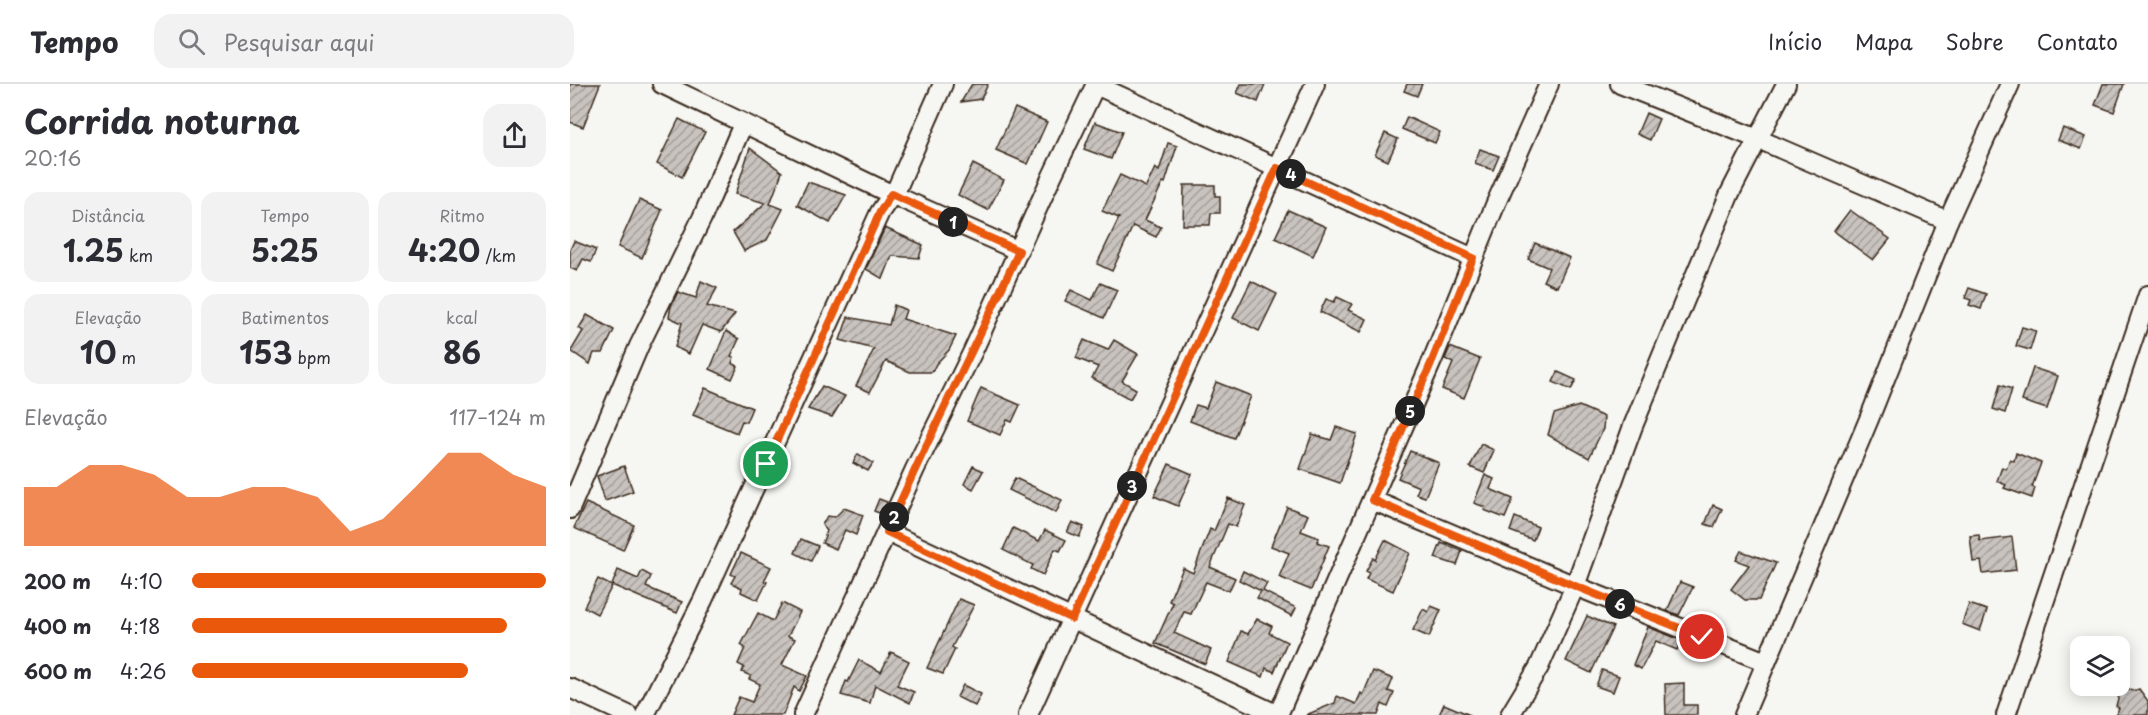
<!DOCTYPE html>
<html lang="pt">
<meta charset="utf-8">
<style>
body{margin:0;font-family:"Playpen Sans",sans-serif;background:#f2f2f3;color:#2b2b33;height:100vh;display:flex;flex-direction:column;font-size:22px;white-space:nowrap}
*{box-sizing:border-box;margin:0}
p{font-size:20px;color:#7c7c81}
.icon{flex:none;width:33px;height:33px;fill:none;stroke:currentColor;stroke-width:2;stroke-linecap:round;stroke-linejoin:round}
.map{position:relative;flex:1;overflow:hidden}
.side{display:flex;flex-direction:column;background:#fff;width:570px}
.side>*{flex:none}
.fabs{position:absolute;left:1500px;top:552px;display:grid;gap:12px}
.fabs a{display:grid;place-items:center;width:60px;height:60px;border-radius:12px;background:#fff;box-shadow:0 3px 15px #0003;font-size:30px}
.pin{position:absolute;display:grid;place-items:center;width:51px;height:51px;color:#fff;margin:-26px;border:3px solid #fff;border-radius:50%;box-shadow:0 2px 6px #0007}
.km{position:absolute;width:30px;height:30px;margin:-15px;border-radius:50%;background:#222;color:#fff;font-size:16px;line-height:30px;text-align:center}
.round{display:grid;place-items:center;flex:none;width:63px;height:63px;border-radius:18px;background:#f2f2f3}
.headline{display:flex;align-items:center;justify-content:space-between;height:102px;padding:0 24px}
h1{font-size:33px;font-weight:700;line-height:45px}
.figures{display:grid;grid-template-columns:repeat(3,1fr);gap:9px;height:102px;padding:6px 24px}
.figures div{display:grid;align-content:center;border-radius:15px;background:#f2f2f3;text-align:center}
.figures b{font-size:30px;font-weight:700}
.figures small{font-size:16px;font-weight:400}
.figures p{font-size:16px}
.chart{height:168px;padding:12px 24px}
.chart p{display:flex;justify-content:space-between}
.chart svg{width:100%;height:108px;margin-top:6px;fill:#ea580c;opacity:.7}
ul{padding:0 24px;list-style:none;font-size:20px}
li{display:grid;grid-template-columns:96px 72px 1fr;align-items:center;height:45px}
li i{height:15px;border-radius:8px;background:#ea580c}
header{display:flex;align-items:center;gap:36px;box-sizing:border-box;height:84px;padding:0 30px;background:#fff;border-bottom:2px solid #e1e1e2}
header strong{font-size:28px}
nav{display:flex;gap:33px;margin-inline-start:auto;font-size:21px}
.search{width:420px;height:54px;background:#f2f2f3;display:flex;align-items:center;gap:15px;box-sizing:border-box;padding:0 21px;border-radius:18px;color:#7c7c81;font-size:22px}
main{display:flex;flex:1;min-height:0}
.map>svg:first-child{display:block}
</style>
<header>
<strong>Tempo</strong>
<div class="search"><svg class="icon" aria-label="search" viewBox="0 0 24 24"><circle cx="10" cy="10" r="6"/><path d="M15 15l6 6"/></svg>Pesquisar aqui</div>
<nav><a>Início</a><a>Mapa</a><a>Sobre</a><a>Contato</a></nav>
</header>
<main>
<section class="side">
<div class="headline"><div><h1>Corrida noturna</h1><p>20:16</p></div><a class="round"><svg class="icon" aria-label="share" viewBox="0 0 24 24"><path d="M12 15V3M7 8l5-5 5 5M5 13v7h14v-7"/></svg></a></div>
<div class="figures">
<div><p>Distância</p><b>1.25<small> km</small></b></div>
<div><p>Tempo</p><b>5:25</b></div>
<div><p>Ritmo</p><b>4:20<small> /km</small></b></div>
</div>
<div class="figures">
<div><p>Elevação</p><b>10<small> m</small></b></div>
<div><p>Batimentos</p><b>153<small> bpm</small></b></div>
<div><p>kcal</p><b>86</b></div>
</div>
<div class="chart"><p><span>Elevação</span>117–124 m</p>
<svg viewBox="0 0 160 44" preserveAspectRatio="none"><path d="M0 44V20L10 20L20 11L30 11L40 15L50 24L60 24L70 20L80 20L90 24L100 38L110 33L120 20L130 6L140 6L150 15L160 20V44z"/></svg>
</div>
<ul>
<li><b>200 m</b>4:10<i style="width:100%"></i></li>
<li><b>400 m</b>4:18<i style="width:89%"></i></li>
<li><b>600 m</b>4:26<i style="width:78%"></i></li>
</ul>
</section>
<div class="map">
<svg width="1578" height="631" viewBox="0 0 1578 631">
<defs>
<pattern id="building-hatch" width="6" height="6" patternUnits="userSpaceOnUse" patternTransform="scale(1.5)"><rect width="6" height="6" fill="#c8c3be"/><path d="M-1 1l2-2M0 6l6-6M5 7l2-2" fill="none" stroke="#a49f9a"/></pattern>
</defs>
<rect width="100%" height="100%" fill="#f6f6f2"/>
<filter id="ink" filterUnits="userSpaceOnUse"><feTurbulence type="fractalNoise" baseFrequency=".0167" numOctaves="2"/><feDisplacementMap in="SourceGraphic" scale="12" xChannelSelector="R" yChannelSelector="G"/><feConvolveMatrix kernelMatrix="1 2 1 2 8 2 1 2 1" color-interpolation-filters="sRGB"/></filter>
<g filter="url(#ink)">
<g fill="url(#building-hatch)" stroke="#3b2a1e" stroke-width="1.5">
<polygon points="0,0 30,0 13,43 0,38"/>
<polygon points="402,0 418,0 411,15 391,18"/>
<polygon points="671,0 695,0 688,18 667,9"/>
<polygon points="837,0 852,0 847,12 834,7"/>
<polygon points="1533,0 1554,0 1544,28 1525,21"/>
<polygon points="445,24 477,38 458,80 426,66"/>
<polygon points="1076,29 1089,35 1080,56 1067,50"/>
<polygon points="837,33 870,48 865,59 832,45"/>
<polygon points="109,35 135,48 112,93 87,80"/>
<polygon points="525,38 552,48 541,75 514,65"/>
<polygon points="1493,44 1516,53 1511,65 1488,56"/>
<polygon points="815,49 828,55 818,77 805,71"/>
<polygon points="598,59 607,62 595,99 593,98 575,136 591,143 586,153 563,142 542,187 527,180 549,134 532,127 550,91 576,103 585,84 589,87"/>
<polygon points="180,64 212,88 200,120 213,125 197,156 174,167 163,148 195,119 165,110"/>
<polygon points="910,65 929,72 923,86 905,79"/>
<polygon points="403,80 434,96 418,126 388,111"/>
<polygon points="238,98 276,111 260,139 227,121"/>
<polygon points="614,101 645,101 645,112 650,112 650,129 641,129 640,141 613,141"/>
<polygon points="69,116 92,126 72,174 48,163"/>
<polygon points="718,126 756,143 743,172 705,154"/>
<polygon points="1280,126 1320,155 1303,176 1264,147"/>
<polygon points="315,144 353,161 349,174 322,172 313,195 296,185"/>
<polygon points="4,157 26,166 21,178 13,175 7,187 0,184 0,166"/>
<polygon points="965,159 1000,174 987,203 973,197 979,184 958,175"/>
<polygon points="131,197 147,204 137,222 165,230 151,248 132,241 119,270 105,263 112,239 99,233 101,222 108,208 126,214"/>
<polygon points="681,197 707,210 689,247 663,234"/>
<polygon points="530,199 547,206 534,234 495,217 501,206 522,216"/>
<polygon points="1399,204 1416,210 1411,225 1399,221 1401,216 1395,214"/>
<polygon points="767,213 782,220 778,226 797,235 791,248 750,228 756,215 764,218"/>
<polygon points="324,221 336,226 333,235 386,252 379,266 366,280 362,288 340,288 316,277 300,308 286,302 304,265 270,256 278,233 319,241"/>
<polygon points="17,231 44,246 33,269 24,269 20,280 1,267 13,247 9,244"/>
<polygon points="1452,243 1466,247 1460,266 1446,262"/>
<polygon points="156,247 169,255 161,272 164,273 162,279 168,282 162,295 140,285"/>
<polygon points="514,256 538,266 544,256 568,270 552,297 566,305 560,315 522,294 528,283 506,274"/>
<polygon points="880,263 910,275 894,314 872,305 883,279 875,275"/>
<polygon points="1463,284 1488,292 1477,325 1452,317"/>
<polygon points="988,288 1006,296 1001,306 983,298"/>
<polygon points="646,298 681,312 664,354 620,337 626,321 636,324"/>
<polygon points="1430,301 1442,305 1435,329 1423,325"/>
<polygon points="252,302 275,312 262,333 238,325"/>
<polygon points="135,304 182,324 176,338 172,337 167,349 123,331"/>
<polygon points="411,304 450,321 442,338 437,336 430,351 397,337"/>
<polygon points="1009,322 1034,333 1033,345 1019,374 978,351 984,330"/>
<polygon points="766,343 787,350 770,399 730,385 742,350 761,356"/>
<polygon points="911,360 924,366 914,389 900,383"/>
<polygon points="840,367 869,379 855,413 846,410 849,403 828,394"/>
<polygon points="1446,369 1471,379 1462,403 1465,404 1462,414 1434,404 1436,401 1427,397 1432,383 1436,385 1440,375 1444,377"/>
<polygon points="288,370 303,379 298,387 283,379"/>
<polygon points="599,380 622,390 608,422 584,412"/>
<polygon points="54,382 63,407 35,417 27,392"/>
<polygon points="403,382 413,387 403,405 394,400"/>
<polygon points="915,391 924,395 920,405 943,415 935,434 914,426 915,423 904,419"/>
<polygon points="445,394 492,416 486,429 439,406"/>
<polygon points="658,414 675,421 666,443 658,440 640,483 665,494 659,507 636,498 621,530 614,528 604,549 641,566 635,580 585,559 603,519 599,517 613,484 623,489 640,445 644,447"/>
<polygon points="309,415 317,418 312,430 304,427"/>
<polygon points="16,419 64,441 53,466 4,444"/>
<polygon points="1143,421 1152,425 1144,443 1135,440"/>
<polygon points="717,423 738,431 731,447 749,454 747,458 759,462 741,506 709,493 719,469 701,462"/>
<polygon points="274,424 293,431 286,451 275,446 266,465 252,459 257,447 252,441 257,432 265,433"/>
<polygon points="945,433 968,443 963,456 940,447"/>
<polygon points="502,438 514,443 509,453 497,448"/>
<polygon points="443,444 469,457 475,446 496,456 490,467 485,465 473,491 461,485 463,481 433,466"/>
<polygon points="1409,451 1410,457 1442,453 1446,486 1413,490 1411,477 1403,478 1400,452"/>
<polygon points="231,455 248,462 241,477 225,469"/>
<polygon points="815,456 840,469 823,507 796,495 799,489 796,487 803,474 805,476"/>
<polygon points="871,459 892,467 887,481 865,474"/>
<polygon points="1171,467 1206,479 1189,516 1175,516 1161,505 1179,481 1166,476"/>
<polygon points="171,469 201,483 194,497 197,498 188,516 171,508 172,504 161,499 165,492 161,490"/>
<polygon points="48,486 68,495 72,487 81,492 76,503 112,518 107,529 42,501"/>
<polygon points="673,487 697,499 693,507 726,524 722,532 687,514 691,507 669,496"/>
<polygon points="28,495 42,502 27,530 14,523"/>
<polygon points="1110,498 1123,503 1109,531 1097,527"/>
<polygon points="389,515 404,521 382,563 385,565 373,590 357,584"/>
<polygon points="212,519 230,528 218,552 225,555 212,581 237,592 229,607 224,603 213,631 161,631 169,613 182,618 190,600 179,595 181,592 172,588 174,583 168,580 175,564 171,561 188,529 203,537"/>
<polygon points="1399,520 1417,526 1410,547 1392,540"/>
<polygon points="861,522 871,526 859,553 843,546 853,525 858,528"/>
<polygon points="1017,532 1043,543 1021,589 996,577"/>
<polygon points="687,535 702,542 699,549 717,558 704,588 696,584 693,593 659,578 671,547 678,550"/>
<polygon points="1078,543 1111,556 1107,566 1086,557 1071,585 1063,581"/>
<polygon points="321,568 339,577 327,601 344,608 340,619 305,601 300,619 271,611 276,597 278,598 289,576 311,588"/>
<polygon points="1032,586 1049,592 1043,608 1026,602"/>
<polygon points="803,587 823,595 818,607 824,609 818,623 812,620 808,631 736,631 765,619 767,612 786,620 791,609 793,611"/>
<polygon points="1114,599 1114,621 1127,621 1127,631 1096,631 1095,600"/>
<polygon points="393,601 411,610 405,622 387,613"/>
<polygon points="1551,604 1564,607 1569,605 1578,617 1578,631 1546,631 1549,624 1546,622"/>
<polygon points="874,620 900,631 869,631"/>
</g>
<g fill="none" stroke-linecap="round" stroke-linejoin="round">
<g stroke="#3b2a1e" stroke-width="22">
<g id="minor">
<polyline points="92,0 321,110 449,167"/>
<polyline points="1050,0 1188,55 1378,137"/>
<polyline points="526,1 903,174"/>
<polyline points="802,416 1005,502 1196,578"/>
<polyline points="0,425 69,262 132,134 173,40"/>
<polyline points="317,448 708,631"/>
<polyline points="0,604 58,631"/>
<polyline points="75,631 133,516 310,128 328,102 373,0"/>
<polyline points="233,631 345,385 403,267 482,92 526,0"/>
<polyline points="458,631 745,0"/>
<polyline points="708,631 862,277 926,119 979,0"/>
<polyline points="940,631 969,583 1005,502 1063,342 1119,206 1160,109 1216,0"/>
<polyline points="1174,631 1299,335 1378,137 1440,0"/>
<polyline points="1436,631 1578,211"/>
</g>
</g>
<use href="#minor" stroke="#f6f6f2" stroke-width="18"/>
</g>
</g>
<g fill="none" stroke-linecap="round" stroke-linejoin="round" filter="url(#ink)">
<g stroke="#fff" stroke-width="12">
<path id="route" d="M196,380L310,128L321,110L449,167C406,261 358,353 317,448L502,535L707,84L903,174L862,277L802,416L1005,502L1132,553"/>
</g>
<use href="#route" stroke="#ea580c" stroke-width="8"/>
</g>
</svg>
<div class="fabs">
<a><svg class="icon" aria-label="layers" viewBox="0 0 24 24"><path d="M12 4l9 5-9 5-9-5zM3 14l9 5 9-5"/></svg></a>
</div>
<div class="pin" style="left:196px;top:380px;background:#1e9e55"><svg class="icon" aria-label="arrive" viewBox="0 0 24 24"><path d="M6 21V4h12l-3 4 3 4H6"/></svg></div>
<div class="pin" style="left:1132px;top:553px;background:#d93025"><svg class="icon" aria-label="check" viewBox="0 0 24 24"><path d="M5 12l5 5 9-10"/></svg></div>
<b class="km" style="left:383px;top:138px">1</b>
<b class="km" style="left:324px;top:433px">2</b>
<b class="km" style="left:562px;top:402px">3</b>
<b class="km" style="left:721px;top:90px">4</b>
<b class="km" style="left:840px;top:327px">5</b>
<b class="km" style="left:1050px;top:520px">6</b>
</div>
</main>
